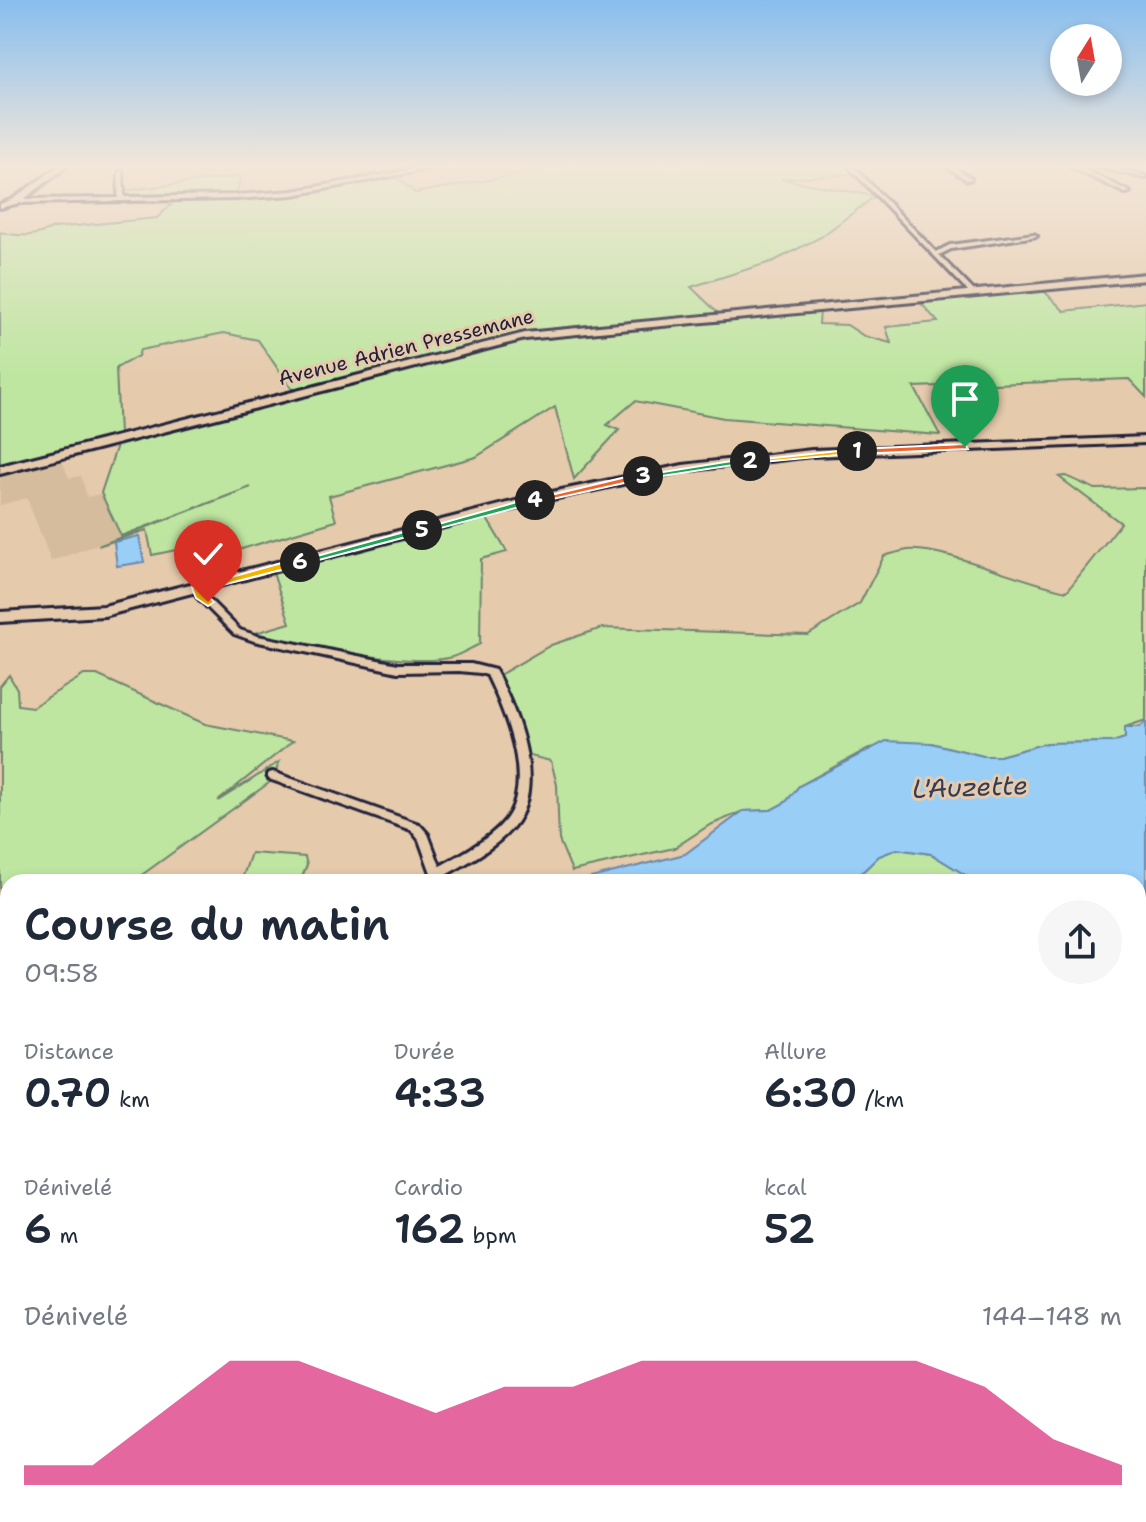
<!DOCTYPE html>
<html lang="fr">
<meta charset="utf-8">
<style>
body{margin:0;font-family:"Shantell Sans",sans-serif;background:#f6f6f7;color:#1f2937;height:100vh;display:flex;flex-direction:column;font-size:30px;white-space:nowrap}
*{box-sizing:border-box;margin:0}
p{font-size:26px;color:#747a83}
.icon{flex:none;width:44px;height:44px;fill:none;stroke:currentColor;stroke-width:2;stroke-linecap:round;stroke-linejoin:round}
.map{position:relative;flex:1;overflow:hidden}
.drawer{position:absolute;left:0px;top:874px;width:1146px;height:648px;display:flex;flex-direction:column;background:#fff;border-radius:24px 24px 0 0;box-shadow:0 4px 12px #0003}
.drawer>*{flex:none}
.needle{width:52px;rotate:11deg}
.fabs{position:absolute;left:1050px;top:24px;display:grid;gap:16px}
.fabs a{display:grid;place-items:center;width:72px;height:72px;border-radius:50%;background:#fff;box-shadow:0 4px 12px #0003;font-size:40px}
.pin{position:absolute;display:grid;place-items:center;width:68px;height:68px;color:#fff;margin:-82px -34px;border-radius:50% 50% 50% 0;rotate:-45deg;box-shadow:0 0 8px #0007}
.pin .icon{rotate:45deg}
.km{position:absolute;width:40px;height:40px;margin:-20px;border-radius:50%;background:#222;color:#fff;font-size:22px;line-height:40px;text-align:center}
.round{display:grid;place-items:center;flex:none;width:84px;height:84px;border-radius:42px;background:#f6f6f7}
.headline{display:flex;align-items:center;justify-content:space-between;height:136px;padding:0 24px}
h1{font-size:44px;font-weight:600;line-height:60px}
.metrics{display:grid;grid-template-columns:repeat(3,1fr);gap:12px;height:136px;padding:8px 24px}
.metrics div{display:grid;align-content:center}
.metrics b{font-size:40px;font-weight:600}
.metrics small{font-size:22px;font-weight:400}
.metrics p{font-size:22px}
.chart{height:224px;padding:16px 24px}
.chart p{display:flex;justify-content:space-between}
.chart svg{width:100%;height:144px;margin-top:8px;fill:#db2777;opacity:.7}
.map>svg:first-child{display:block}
</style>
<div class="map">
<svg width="1146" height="1522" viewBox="0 0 1146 1522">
<rect width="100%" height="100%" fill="#e5caac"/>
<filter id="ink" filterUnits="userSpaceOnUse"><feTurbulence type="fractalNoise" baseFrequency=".0125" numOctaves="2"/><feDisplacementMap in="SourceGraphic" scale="16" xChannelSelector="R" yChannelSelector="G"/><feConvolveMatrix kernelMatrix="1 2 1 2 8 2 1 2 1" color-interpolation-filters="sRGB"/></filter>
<g filter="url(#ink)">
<polygon fill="#d4bc9d" points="61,458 69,478 81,476 87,497 104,493 119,537 51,561 27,498 0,505 0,474"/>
<g fill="#bee6a1" stroke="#70846e" stroke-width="2">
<path d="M578,164H845L855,174L781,179L875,196L821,237L774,261L691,287L719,314L535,332L297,390L291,388L258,340L224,333L140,350L138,356L116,368L119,435L0,466V232C20,237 35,237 54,228L157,218L177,199L295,194L395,176L415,193Z"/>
<polygon points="241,176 236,196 123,198 123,191"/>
<polygon points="1043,290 1064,311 1146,302 1146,397 1129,379 914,387 940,435 724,418 635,401 607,425 619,430 574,479 555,407 476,457 329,496 336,521 221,555 209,543 152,555 147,530 98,546 251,487 121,536 101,493 117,445 522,341 820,310 819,324 847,325 864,336 891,343 886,327 938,322 919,301"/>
<path d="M1066,476L1095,489L1146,488V720L1125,727V738L1113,742L1047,743L1000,756H983L931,743L869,748L799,786L786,802L771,810L743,811L708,826L674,848L572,871L559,840L557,785L551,761L526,755L496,677L551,645L602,628L808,635L860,603L884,556C892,554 900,551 908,550C940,546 1028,584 1067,591L1121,523L1059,477Z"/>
<path d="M481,518L487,519L507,552L481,559L480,644C471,648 461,654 452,657C414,668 295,646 255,633L290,623L273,573Z"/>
<polygon points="9,675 17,689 18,705 32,707 84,675 97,675 205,724 293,741 218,801 279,762 273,780 132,882 8,882 8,1387 0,1395 0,686"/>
<polygon points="897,849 931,854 977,882 852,882 879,856"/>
<polygon points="251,853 305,857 307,865 300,882 241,882"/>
<polygon points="1138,974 1146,976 1146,1294 1138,1295"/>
</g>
<g fill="#99cef7" stroke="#6989ac" stroke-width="2">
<polygon points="139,536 144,562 117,566 114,542"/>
<polygon points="1146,721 1146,976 1138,974 1138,882 977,882 931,854 897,849 879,856 852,882 575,882 685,854 743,811 771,810 786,802 799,786 886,741 931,743 983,756 1000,756 1047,743 1113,742 1125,738 1125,727 1140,727"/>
</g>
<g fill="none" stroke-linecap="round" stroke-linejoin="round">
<polyline stroke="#6989ac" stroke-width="5" points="0,1347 8,1341"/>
<g stroke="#22223b" stroke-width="6">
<g id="street">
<polygon points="443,164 455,164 293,195 235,199 16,203 13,201 16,199 118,198 119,172 121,171 123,172 124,197 235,195 293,191"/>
<polygon points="846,164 851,164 936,252 950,245 1034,234 1037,236 951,249 939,255 976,293 971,294"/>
<polygon points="948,164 971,178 971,179 967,180 944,165"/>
<polygon points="1065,164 1072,164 1130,192 1125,193"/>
<polygon points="1083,164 1094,164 1146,176 1146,178"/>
<path d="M197,585L200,586L204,594L240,630L258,636L398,664H471L495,670C517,711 548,786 513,827C494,849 467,863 442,877L439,882H426L431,873L419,840L411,830L269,779L267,776L269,773L273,772L419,824L428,834L440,866C462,854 498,835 510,813C531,774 505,712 487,675L480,673L459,671L398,672L254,641L234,634L197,597L192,588Z"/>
</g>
</g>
<g stroke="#22223b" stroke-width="6">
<g id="secondary">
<polygon points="62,164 70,164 19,203 0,208 0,204 13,199"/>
<polygon points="1146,437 1146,443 812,456 683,471 548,500 104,616 0,622 0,612 104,606 547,493 683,465 812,450"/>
</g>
</g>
<g stroke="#22223b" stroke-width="6">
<polygon id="primary" points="1146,274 1146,280 525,339 0,474 0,466 525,333"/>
</g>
<use href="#street" fill="#e5caac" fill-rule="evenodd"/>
<use href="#secondary" fill="#e5caac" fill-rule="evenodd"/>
<use href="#primary" fill="#e5caac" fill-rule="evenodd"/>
</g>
</g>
<linearGradient id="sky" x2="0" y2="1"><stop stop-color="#88beee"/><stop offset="0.44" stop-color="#f3e7da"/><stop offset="1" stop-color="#f3e7da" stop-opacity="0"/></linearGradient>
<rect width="1146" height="377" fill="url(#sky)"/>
<polygon fill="#f0652b" stroke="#fff" stroke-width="2" points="965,444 968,449 857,454 852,451 857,449"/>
<polygon fill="#f5b400" stroke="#fff" stroke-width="2" points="857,449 860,453 750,463 745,461"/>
<polygon fill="#22a559" stroke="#fff" stroke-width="2" points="750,458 753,462 643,479 638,476"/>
<polygon fill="#f0652b" stroke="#fff" stroke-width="2" points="643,473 646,478 535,503 530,500"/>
<polygon fill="#22a559" stroke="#fff" stroke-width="2" points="535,497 538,502 422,533 417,530"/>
<polygon fill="#22a559" stroke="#fff" stroke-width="2" points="422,527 427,530 425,532 300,565 295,562"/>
<polygon fill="#f5b400" stroke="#fff" stroke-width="2" points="300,558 304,559 304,564 203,590 214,602 208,606 196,598 192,588"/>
<g text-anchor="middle" stroke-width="6" stroke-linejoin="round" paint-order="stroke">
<g font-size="20" fill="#22223b" stroke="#e5caac">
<text transform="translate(406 347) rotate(-14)" y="7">Avenue Adrien Pressemane</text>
</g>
<g font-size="26" font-style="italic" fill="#343c57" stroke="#e5caac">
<text transform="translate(970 787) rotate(-2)" y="9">L'Auzette</text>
</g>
</g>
</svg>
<div class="fabs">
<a><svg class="needle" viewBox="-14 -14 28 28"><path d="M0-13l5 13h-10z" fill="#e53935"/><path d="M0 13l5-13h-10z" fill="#747a83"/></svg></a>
</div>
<div class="pin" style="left:965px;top:447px;background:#1e9e55"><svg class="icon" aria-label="arrive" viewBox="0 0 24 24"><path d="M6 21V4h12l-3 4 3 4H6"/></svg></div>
<div class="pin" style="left:208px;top:602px;background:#d93025"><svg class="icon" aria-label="check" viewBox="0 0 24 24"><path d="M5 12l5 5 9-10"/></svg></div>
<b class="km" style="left:857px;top:451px">1</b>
<b class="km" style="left:750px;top:461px">2</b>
<b class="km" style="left:643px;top:476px">3</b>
<b class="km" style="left:535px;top:500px">4</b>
<b class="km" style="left:422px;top:530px">5</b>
<b class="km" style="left:300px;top:562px">6</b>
<section class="drawer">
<div class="headline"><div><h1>Course du matin</h1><p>09:58</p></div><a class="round"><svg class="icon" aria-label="share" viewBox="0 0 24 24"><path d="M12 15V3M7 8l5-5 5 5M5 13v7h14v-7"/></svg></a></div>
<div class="metrics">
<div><p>Distance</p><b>0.70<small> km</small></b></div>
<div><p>Durée</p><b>4:33</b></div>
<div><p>Allure</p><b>6:30<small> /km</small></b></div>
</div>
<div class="metrics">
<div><p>Dénivelé</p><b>6<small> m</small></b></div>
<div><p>Cardio</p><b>162<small> bpm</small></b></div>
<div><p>kcal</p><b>52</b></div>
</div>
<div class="chart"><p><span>Dénivelé</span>144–148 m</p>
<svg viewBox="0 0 160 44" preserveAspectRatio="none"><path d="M0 44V38L10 38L20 22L30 6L40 6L50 14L60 22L70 14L80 14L90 6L100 6L110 6L120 6L130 6L140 14L150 30L160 38V44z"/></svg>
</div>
</section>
</div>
